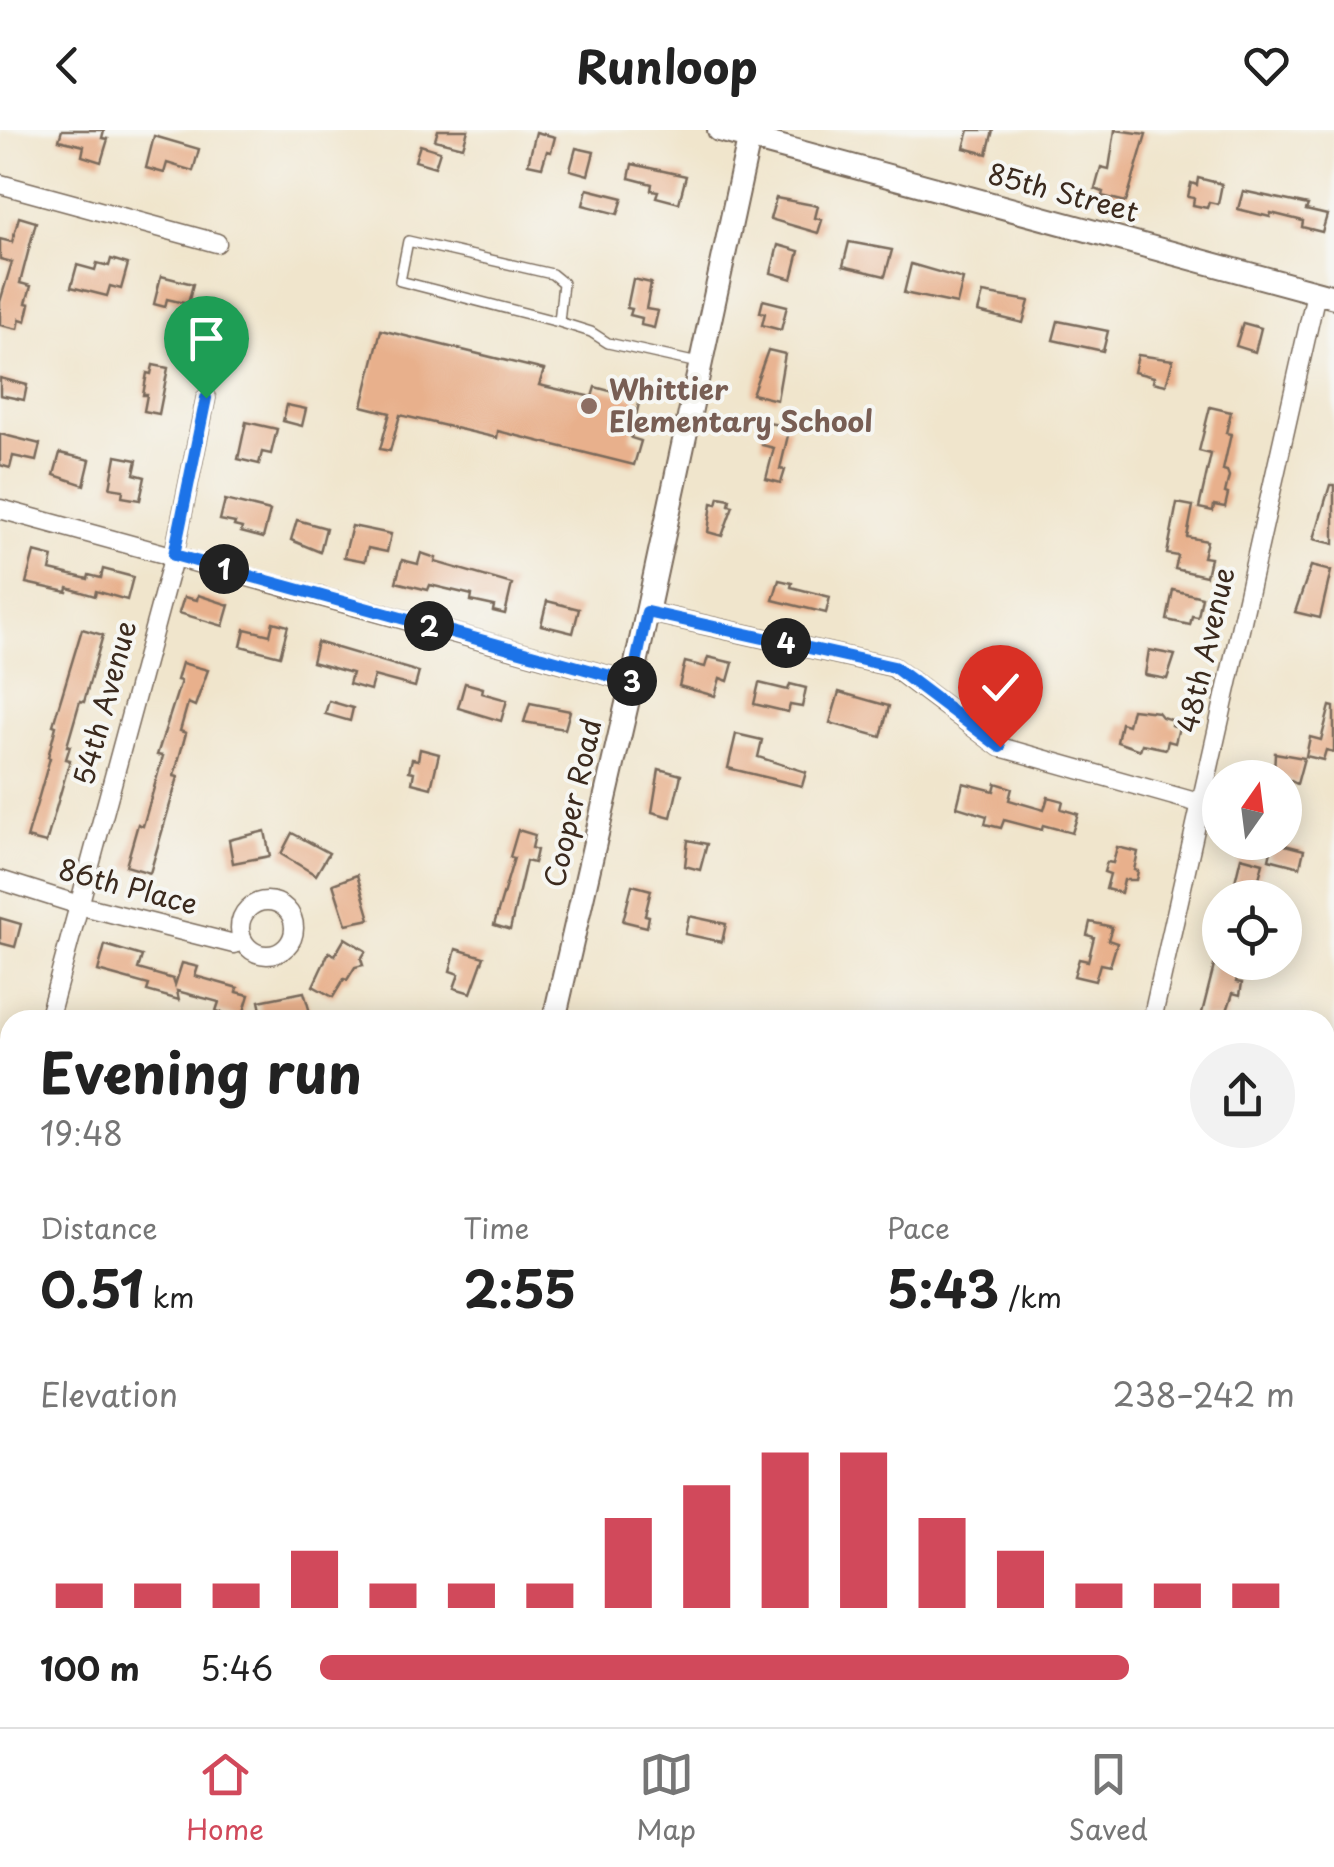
<!DOCTYPE html>
<meta charset="utf-8">
<style>
body{margin:0;font-family:"Playpen Sans",sans-serif;background:#f2f2f2;color:#222;height:100vh;display:flex;flex-direction:column;font-size:38px;white-space:nowrap}
*{box-sizing:border-box;margin:0}
p{font-size:32px;color:#767676}
.icon{flex:none;width:55px;height:55px;fill:none;stroke:currentColor;stroke-width:2;stroke-linecap:round;stroke-linejoin:round}
.map{position:relative;flex:1;overflow:hidden}
.details{position:absolute;left:0px;top:880px;width:1335px;height:718px;display:flex;flex-direction:column;background:#fff;border-radius:30px 30px 0 0;box-shadow:0 5px 25px #0003}
.details>*{flex:none}
.needle{width:65px;rotate:14deg}
.fabs{position:absolute;left:1202px;top:630px;display:grid;gap:20px}
.fabs a{display:grid;place-items:center;width:100px;height:100px;border-radius:50%;background:#fff;box-shadow:0 5px 25px #0003;font-size:50px}
.pin{position:absolute;display:grid;place-items:center;width:85px;height:85px;color:#fff;margin:-102px -42px;border-radius:50% 50% 50% 0;rotate:-45deg;box-shadow:0 0 10px #0007}
.pin .icon{rotate:45deg}
.km{position:absolute;width:50px;height:50px;margin:-25px;border-radius:50%;background:#222;color:#fff;font-size:28px;line-height:50px;text-align:center}
.round{display:grid;place-items:center;flex:none;width:105px;height:105px;border-radius:52px;background:#f2f2f2}
.headline{display:flex;align-items:center;justify-content:space-between;height:170px;padding:0 40px}
h1{font-size:55px;font-weight:700;line-height:75px}
.stats{display:grid;grid-template-columns:repeat(3,1fr);gap:15px;height:170px;padding:10px 40px}
.stats div{display:grid;align-content:center}
.stats b{font-size:50px;font-weight:700}
.stats small{font-size:28px;font-weight:400}
.stats p{font-size:28px}
.chart{height:280px;padding:20px 40px}
.chart p{display:flex;justify-content:space-between}
.chart svg{width:100%;height:180px;margin-top:10px;stroke:#d1495b;stroke-width:6}
ul{padding:0 40px;list-style:none;font-size:32px}
li{display:grid;grid-template-columns:160px 120px 1fr;align-items:center;height:75px}
li i{height:25px;border-radius:12px;background:#d1495b}
header{display:flex;justify-content:space-between;align-items:center;height:130px;padding:0 40px;background:#fff;font-size:45px;font-weight:700}
.tab-bar{display:flex;justify-content:space-around;align-items:center;height:140px;border-top:2px solid #e0e0e0;background:#fff;font-size:28px;color:#767676}
.tab-bar a{display:grid;justify-items:center;gap:5px}
.tab-bar .on{color:#d1495b}
.map>svg:first-child{display:block}
</style>
<header><svg class="icon" aria-label="back" viewBox="0 0 24 24"><path d="M15 5l-7 7 7 7"/></svg>Runloop<svg class="icon" aria-label="heart" viewBox="0 0 24 24"><path d="M12 20l-8-8c-3-5 5-10 8-4 3-6 11-1 8 4z"/></svg></header>
<div class="map">
<svg width="1334" height="1597" viewBox="0 0 1334 1597">
<rect width="100%" height="100%" fill="#f6f6f2"/>
<filter id="ink" filterUnits="userSpaceOnUse"><feTurbulence type="fractalNoise" baseFrequency=".01" numOctaves="2"/><feDisplacementMap in="SourceGraphic" scale="20" xChannelSelector="R" yChannelSelector="G"/><feConvolveMatrix kernelMatrix="1 2 1 2 8 2 1 2 1" color-interpolation-filters="sRGB"/></filter>
<filter id="wash" filterUnits="userSpaceOnUse"><feTurbulence type="fractalNoise" baseFrequency=".0048" numOctaves="4" result="noise"/><feDisplacementMap in="SourceGraphic" scale="40" xChannelSelector="R" yChannelSelector="G"/><feGaussianBlur stdDeviation="2.25" result="paint"/><feColorMatrix in="noise" values="0 0 0 0 0 0 0 0 0 0 0 0 0 0 0 0 0 1.4 0 .05"/><feComposite in="paint" operator="in"/></filter>
<g filter="url(#wash)">
<rect width="100%" height="100%" fill="#f0e5cc"/>
<g id="blocks">
<g fill="#e8b08c">
<polygon points="62,0 104,0 102,8 108,9 101,32 82,26 84,16 59,10"/>
<polygon points="438,0 468,0 463,17 435,10"/>
<polygon points="969,0 993,0 987,24 964,18"/>
<polygon points="1115,0 1146,4 1126,72 1102,66 1103,62 1095,59 1101,37 1109,39"/>
<polygon points="536,2 555,7 551,22 547,21 542,37 528,34"/>
<polygon points="154,6 199,19 193,41 167,33 164,43 146,38"/>
<polygon points="420,15 440,21 435,37 415,31"/>
<polygon points="576,18 594,22 588,45 570,40"/>
<polygon points="632,34 686,46 679,73 656,67 658,61 651,60 652,54 629,48"/>
<polygon points="1198,48 1222,54 1218,74 1209,72 1207,78 1193,75 1194,68 1188,67 1191,53 1197,55"/>
<polygon points="587,59 623,68 618,84 583,75"/>
<polygon points="1243,61 1308,75 1306,80 1327,85 1322,102 1302,97 1303,91 1271,83 1270,87 1238,79"/>
<polygon points="776,68 818,76 815,88 822,90 818,103 770,89"/>
<polygon points="19,87 36,92 20,153 31,156 26,173 30,174 26,191 20,189 18,199 0,195 0,172 12,132 0,129 0,109 12,112"/>
<polygon points="849,112 892,120 885,146 843,136"/>
<polygon points="778,115 799,121 792,149 771,143"/>
<polygon points="111,129 128,134 121,159 110,156 107,166 71,157 77,135 95,140 97,133 109,136"/>
<polygon points="911,134 963,149 957,174 904,163"/>
<polygon points="161,146 193,154 188,174 167,169 165,177 154,174"/>
<polygon points="633,149 651,153 646,179 658,181 654,198 641,195 642,188 630,185 632,179 627,178"/>
<polygon points="983,163 1029,171 1023,193 978,182"/>
<polygon points="763,170 787,176 781,200 762,195 765,183 760,182"/>
<polygon points="1058,191 1108,201 1103,221 1053,210"/>
<polygon points="1243,193 1261,198 1255,222 1236,216"/>
<polygon points="381,200 544,240 539,255 592,267 595,257 640,269 631,308 641,311 634,335 498,301 497,308 400,285 390,321 380,319 390,283 362,276"/>
<polygon points="768,220 785,224 777,270 752,264"/>
<polygon points="1138,225 1173,230 1166,255 1153,252 1154,247 1134,242"/>
<polygon points="153,235 168,238 159,284 144,281 147,265 143,265 147,243 151,244"/>
<polygon points="0,248 27,255 24,270 0,265"/>
<polygon points="287,275 306,279 302,296 283,291"/>
<polygon points="1210,277 1231,282 1226,303 1231,304 1223,340 1227,341 1229,346 1225,363 1228,364 1225,377 1214,375 1213,381 1199,378 1211,324 1199,321"/>
<polygon points="246,292 277,299 271,324 262,322 259,334 238,329"/>
<polygon points="763,292 790,297 780,339 785,340 781,353 766,349 774,318 762,315"/>
<polygon points="0,304 40,314 36,331 13,326 10,338 0,335"/>
<polygon points="60,323 90,330 84,355 54,345"/>
<polygon points="116,326 137,330 134,344 145,347 140,370 122,367 123,360 110,358"/>
<polygon points="1330,355 1334,355 1334,414 1314,409"/>
<polygon points="719,367 730,369 729,375 733,376 722,406 708,402 712,373 717,374"/>
<polygon points="225,370 270,381 263,408 241,402 242,398 234,396 235,393 220,390"/>
<polygon points="1177,373 1193,376 1187,407 1207,411 1203,427 1210,428 1206,446 1175,439 1178,426 1167,424"/>
<polygon points="297,390 326,398 320,422 291,410"/>
<polygon points="352,396 391,404 387,422 368,418 365,431 344,427"/>
<polygon points="34,422 53,427 50,440 88,449 89,445 101,448 103,439 133,447 127,470 96,461 95,466 68,458 67,462 26,453"/>
<polygon points="421,423 436,428 435,432 512,454 505,484 493,481 494,476 471,471 472,465 430,455 428,460 396,452 402,430 418,434"/>
<polygon points="1311,436 1331,441 1320,488 1295,482"/>
<polygon points="779,450 792,453 791,457 830,467 826,483 773,470"/>
<polygon points="1173,460 1202,467 1198,487 1192,486 1190,495 1167,490"/>
<polygon points="198,465 229,475 223,496 179,483 184,467 197,470"/>
<polygon points="547,471 579,479 573,503 541,495"/>
<polygon points="273,492 288,496 280,526 241,516 245,499 270,505"/>
<polygon points="82,499 103,505 84,572 80,571 67,616 70,616 66,629 70,630 46,713 27,708 50,628 48,627 56,596 53,595"/>
<polygon points="317,512 419,542 415,557 374,546 370,560 349,554 352,543 312,532"/>
<polygon points="1149,520 1175,525 1167,549 1145,545"/>
<polygon points="708,527 733,533 728,551 720,548 715,566 679,556 685,532 705,537"/>
<polygon points="182,533 208,540 195,576 188,573 180,601 186,603 174,646 178,647 150,743 126,736 138,694 143,696 163,626 157,625 181,551 177,550"/>
<polygon points="465,553 483,558 482,563 507,570 501,591 458,578"/>
<polygon points="759,553 788,560 790,554 806,558 802,577 790,575 788,582 754,574"/>
<polygon points="839,562 889,576 881,607 830,593"/>
<polygon points="329,571 353,578 350,591 325,584"/>
<polygon points="530,573 570,581 565,599 524,592"/>
<polygon points="1330,576 1334,577 1334,622 1326,620 1323,630 1306,626 1310,607 1321,610"/>
<polygon points="1132,579 1158,582 1162,587 1172,590 1171,595 1179,597 1175,613 1168,611 1166,619 1142,614 1140,620 1117,612 1121,593 1128,595"/>
<polygon points="736,604 762,610 758,627 806,642 802,656 728,638"/>
<polygon points="420,619 439,624 431,658 412,653 414,642 409,641 412,629 418,630"/>
<polygon points="1275,623 1304,628 1297,654 1274,642"/>
<polygon points="659,639 681,645 671,687 652,682"/>
<polygon points="963,653 994,661 996,653 1012,658 1009,670 1044,680 1048,667 1063,671 1061,679 1078,684 1072,703 1043,695 1042,700 1004,690 1001,698 985,694 987,686 957,677"/>
<polygon points="518,700 535,705 532,718 537,720 534,733 526,731 510,800 494,795 514,728 510,727"/>
<polygon points="265,701 270,726 233,733 229,710"/>
<polygon points="292,703 329,723 316,745 281,724"/>
<polygon points="688,710 707,714 700,740 685,736"/>
<polygon points="1273,712 1304,720 1300,737 1269,729"/>
<polygon points="1117,717 1138,722 1134,740 1138,741 1136,750 1124,750 1121,763 1106,759 1110,744 1104,742 1107,732 1113,733"/>
<polygon points="1241,727 1263,733 1254,768 1231,768"/>
<polygon points="357,745 370,789 346,794 333,754"/>
<polygon points="632,755 651,760 645,785 649,786 647,797 623,791"/>
<polygon points="689,786 726,794 722,812 685,804"/>
<polygon points="0,788 21,794 15,817 0,813"/>
<polygon points="1090,792 1112,797 1108,810 1117,813 1110,836 1100,834 1095,851 1074,846 1079,829 1088,831 1094,807 1087,805"/>
<polygon points="345,808 366,821 361,829 363,835 355,837 347,850 344,849 333,867 313,856 329,822 335,825"/>
<polygon points="105,815 142,826 138,839 173,849 175,855 182,833 198,837 195,846 238,858 237,862 249,865 242,888 216,881 219,872 177,861 179,870 147,861 149,855 98,841"/>
<polygon points="456,819 484,827 471,863 454,858 459,844 450,841"/>
<polygon points="1215,832 1239,838 1236,852 1242,853 1240,865 1233,863 1224,890 1201,887"/>
<polygon points="304,862 311,886 263,890 259,871"/>
</g>
</g>
</g>
<g filter="url(#ink)">
<use href="#blocks" fill-opacity="0" stroke="#7a6b5b" stroke-width="2.5"/>
<g fill="none" stroke-linecap="round" stroke-linejoin="round">
<g stroke="#7a6b5b" stroke-width="12">
<polyline id="lane" points="559,192 563,153 552,144 408,111 400,151 559,192 591,202 608,213 698,233"/>
</g>
<g stroke="#7a6b5b" stroke-width="21">
<g id="street">
<polyline points="0,54 217,113"/>
<polyline points="0,379 632,552"/>
<polyline points="647,482 893,537 1000,617 1199,673"/>
<polyline points="0,750 79,775 234,814 243,811"/>
<circle cx="267" cy="798" r="27"/>
<polyline points="48,890 174,425 206,268"/>
<polyline points="1152,890 1316,163"/>
<polyline points="0,983 10,985"/>
<polyline points="0,1229 10,1232"/>
<polyline points="1325,1274 1334,1277"/>
<polyline points="0,1351 10,1308"/>
<polyline points="1325,1356 1334,1314"/>
<polyline points="1325,1497 1334,1500"/>
<polyline points="0,1506 10,1508"/>
<polyline points="298,1588 333,1597"/>
<polyline points="1271,1597 1273,1588"/>
</g>
</g>
<g stroke="#7a6b5b" stroke-width="26">
<g id="secondary">
<polyline points="719,0 1334,167"/>
<polyline points="554,890 632,552 751,0"/>
<polyline points="388,1597 391,1588"/>
</g>
</g>
<use href="#lane" stroke="#fff" stroke-width="9"/>
<use href="#street" stroke="#fff" stroke-width="18"/>
<use href="#secondary" stroke="#fff" stroke-width="22"/>
</g>
</g>
<g fill="none" stroke-linecap="round" stroke-linejoin="round" filter="url(#ink)">
<g stroke="#fff" stroke-width="20">
<polyline id="route" points="206,268 174,425 632,552 647,482 894,537 1000,617"/>
</g>
<use href="#route" stroke="#1a73e8" stroke-width="12"/>
</g>
<circle fill="#8d6e63" stroke="#f6f6f2" stroke-width="4" cx="589" cy="276" r="10"/>
<g text-anchor="middle" stroke-width="8" stroke-linejoin="round" paint-order="stroke">
<g font-size="28" fill="#3b2a1e" stroke="#f6f6f2">
<text transform="translate(1063 63) rotate(15)" y="10">85th Street</text>
<text transform="translate(1206 520) rotate(-77)" y="10">48th Avenue</text>
<text transform="translate(105 573) rotate(-75)" y="10">54th Avenue</text>
<text transform="translate(573 673) rotate(-77)" y="10">Cooper Road</text>
<text transform="translate(128 757) rotate(15)" y="10">86th Place</text>
</g>
<g font-size="28" font-weight="bold" fill="#785e54" stroke="#f6f6f2" text-anchor="start">
<text x="609" y="270">Whittier<tspan x="609" dy="32">Elementary School</tspan></text>
</g>
</g>
</svg>
<div class="fabs">
<a><svg class="needle" viewBox="-14 -14 28 28"><path d="M0-13l5 13h-10z" fill="#e53935"/><path d="M0 13l5-13h-10z" fill="#767676"/></svg></a>
<a><svg class="icon" aria-label="locate" viewBox="0 0 24 24"><circle cx="12" cy="12" r="6"/><path d="M12 2v4M12 18v4M2 12h4M18 12h4"/></svg></a>
</div>
<div class="pin" style="left:206px;top:268px;background:#1e9e55"><svg class="icon" aria-label="arrive" viewBox="0 0 24 24"><path d="M6 21V4h12l-3 4 3 4H6"/></svg></div>
<div class="pin" style="left:1000px;top:617px;background:#d93025"><svg class="icon" aria-label="check" viewBox="0 0 24 24"><path d="M5 12l5 5 9-10"/></svg></div>
<b class="km" style="left:224px;top:439px">1</b>
<b class="km" style="left:429px;top:496px">2</b>
<b class="km" style="left:632px;top:551px">3</b>
<b class="km" style="left:786px;top:513px">4</b>
<section class="details">
<div class="headline"><div><h1>Evening run</h1><p>19:48</p></div><a class="round"><svg class="icon" aria-label="share" viewBox="0 0 24 24"><path d="M12 15V3M7 8l5-5 5 5M5 13v7h14v-7"/></svg></a></div>
<div class="stats">
<div><p>Distance</p><b>0.51<small> km</small></b></div>
<div><p>Time</p><b>2:55</b></div>
<div><p>Pace</p><b>5:43<small> /km</small></b></div>
</div>
<div class="chart"><p><span>Elevation</span>238–242 m</p>
<svg viewBox="0 0 160 44" preserveAspectRatio="none"><path d="M5 44V38M15 44V38M25 44V38M35 44V30M45 44V38M55 44V38M65 44V38M75 44V22M85 44V14M95 44V6M105 44V6M115 44V22M125 44V30M135 44V38M145 44V38M155 44V38"/></svg>
</div>
<ul>
<li><b>100 m</b>5:46<i style="width:83%"></i></li>
</ul>
</section>
</div>
<nav class="tab-bar">
<a class="on"><svg class="icon" aria-label="home" viewBox="0 0 24 24"><path d="M3 11l9-7 9 7M6 9v11h12V9"/></svg>Home</a>
<a><svg class="icon" aria-label="map" viewBox="0 0 24 24"><path d="M3 6l6-2 6 2 6-2v14l-6 2-6-2-6 2zM9 4v14M15 6v14"/></svg>Map</a>
<a><svg class="icon" aria-label="saved" viewBox="0 0 24 24"><path d="M7 4h10v16l-5-4-5 4z"/></svg>Saved</a>
</nav>
